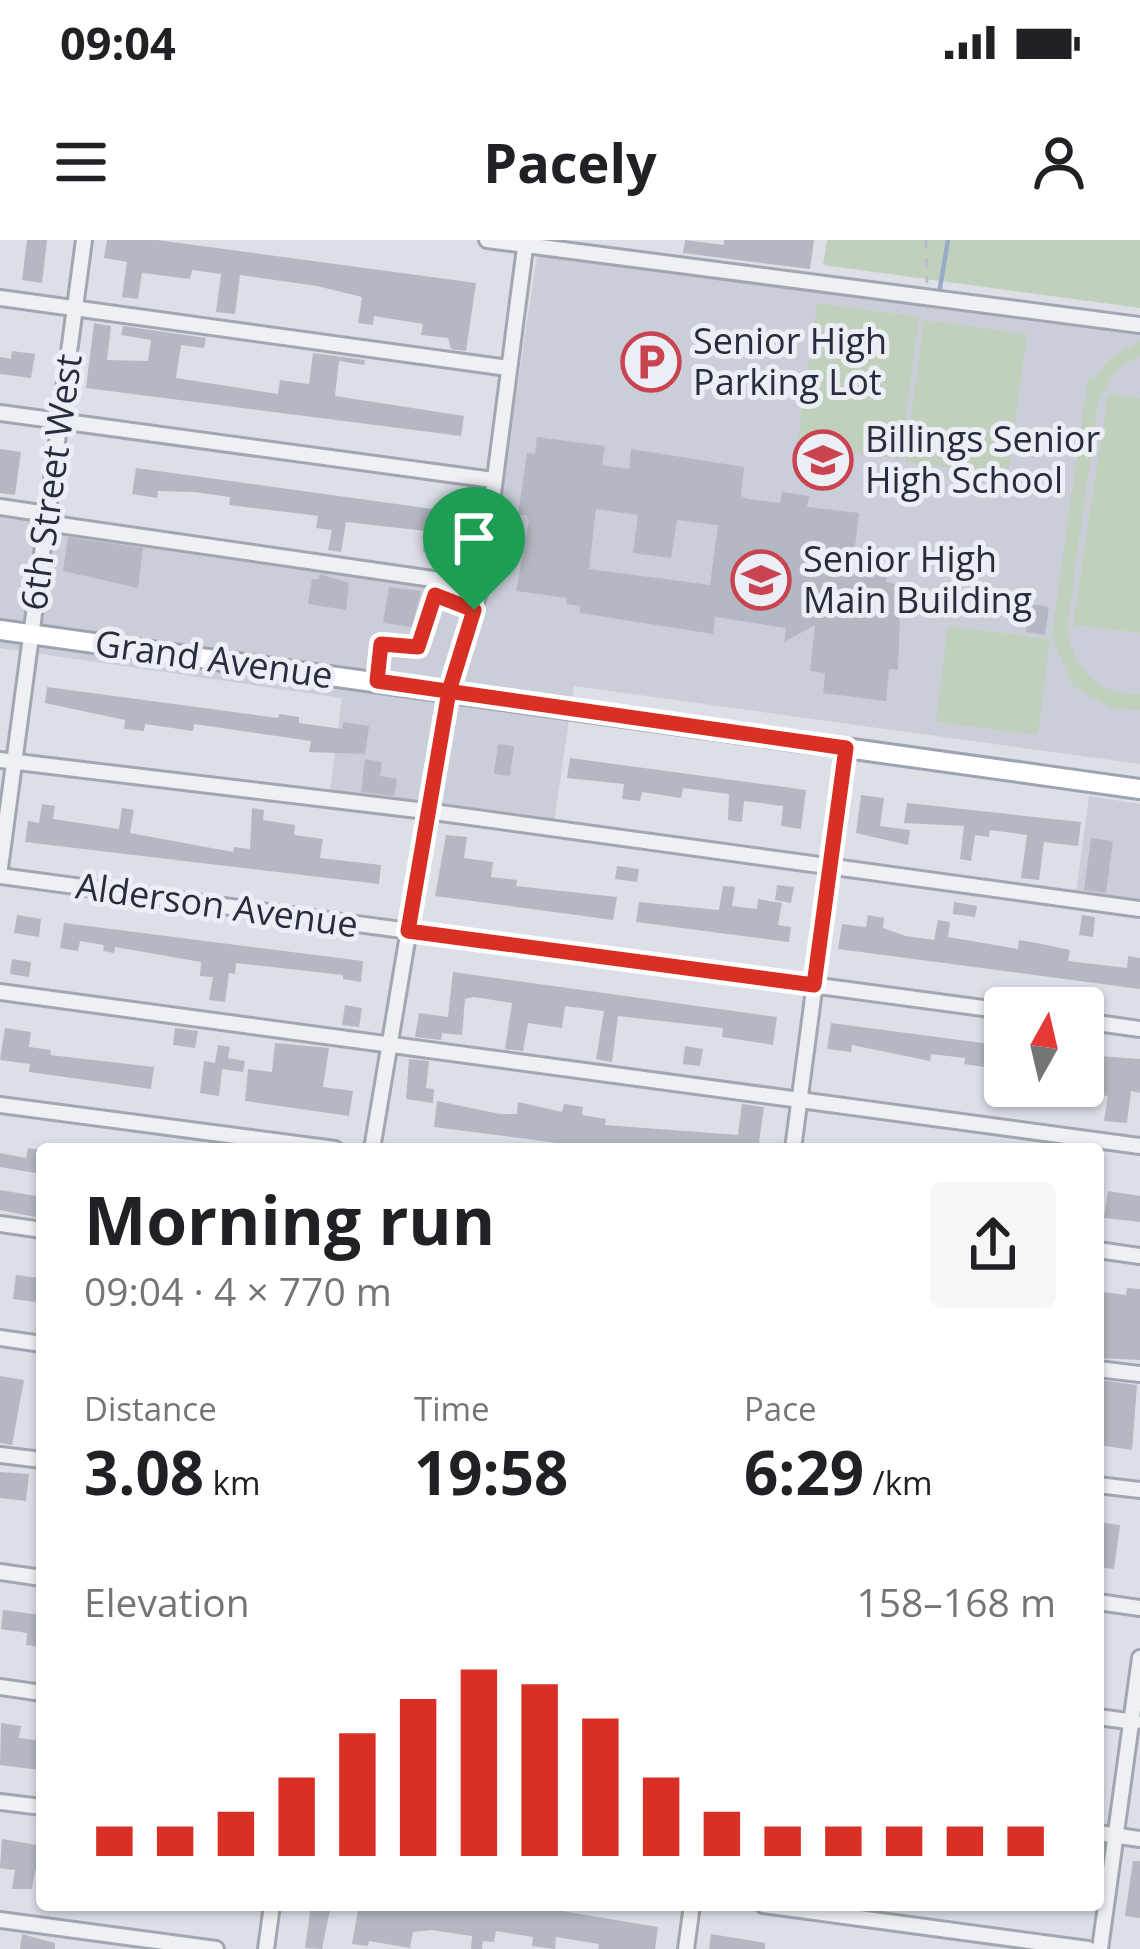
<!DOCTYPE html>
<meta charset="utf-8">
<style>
body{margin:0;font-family:"Open Sans",sans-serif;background:#f6f6f6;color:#202124;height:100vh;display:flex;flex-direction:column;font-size:45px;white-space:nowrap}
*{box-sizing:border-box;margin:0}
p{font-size:39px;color:#757577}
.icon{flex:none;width:66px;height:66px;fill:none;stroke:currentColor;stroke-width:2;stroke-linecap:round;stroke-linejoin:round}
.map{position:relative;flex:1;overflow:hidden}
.drawer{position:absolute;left:36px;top:903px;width:1068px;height:768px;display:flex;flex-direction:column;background:#fff;border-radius:12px;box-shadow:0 3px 9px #0004}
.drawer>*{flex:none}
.needle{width:78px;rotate:8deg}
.buttons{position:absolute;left:984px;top:747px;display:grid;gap:24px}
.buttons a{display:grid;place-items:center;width:120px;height:120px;border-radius:12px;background:#fff;box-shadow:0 3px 9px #0004;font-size:60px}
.pin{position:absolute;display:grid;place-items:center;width:102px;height:102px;color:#fff;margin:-123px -51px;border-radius:50% 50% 50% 0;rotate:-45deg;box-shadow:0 0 12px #0007}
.pin .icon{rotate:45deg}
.round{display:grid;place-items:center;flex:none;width:126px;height:126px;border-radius:12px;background:#f6f6f6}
.head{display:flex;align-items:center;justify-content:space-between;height:204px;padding:0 48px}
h1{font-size:66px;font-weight:700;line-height:90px}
.stats{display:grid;grid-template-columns:repeat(3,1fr);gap:18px;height:204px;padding:12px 48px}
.stats div{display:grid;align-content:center}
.stats b{font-size:60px;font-weight:700}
.stats small{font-size:33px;font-weight:400}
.stats p{font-size:33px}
.chart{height:336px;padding:24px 48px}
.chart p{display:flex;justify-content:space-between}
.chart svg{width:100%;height:216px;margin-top:12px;stroke:#d93025;stroke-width:6}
.status{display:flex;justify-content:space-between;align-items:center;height:84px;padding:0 60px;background:#fff;direction:ltr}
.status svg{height:33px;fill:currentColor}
header{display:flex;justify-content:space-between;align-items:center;height:156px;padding:0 48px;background:#fff;font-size:54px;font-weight:700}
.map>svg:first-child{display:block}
</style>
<div class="status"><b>09:04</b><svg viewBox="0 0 49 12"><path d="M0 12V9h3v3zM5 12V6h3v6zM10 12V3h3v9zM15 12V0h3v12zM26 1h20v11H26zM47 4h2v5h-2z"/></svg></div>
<header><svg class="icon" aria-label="menu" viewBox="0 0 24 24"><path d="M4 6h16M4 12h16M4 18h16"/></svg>Pacely<svg class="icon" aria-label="person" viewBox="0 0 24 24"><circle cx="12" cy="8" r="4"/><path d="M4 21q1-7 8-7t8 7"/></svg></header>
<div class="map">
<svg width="1140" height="1709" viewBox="0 0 1140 1709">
<rect width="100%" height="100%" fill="#dcdfe6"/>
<g fill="#caced8">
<polygon points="538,9 1140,91 1140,524 574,446 553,589 329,559 342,458 0,408 0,267 47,274 46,283 487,348"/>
<polygon points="1089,556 1140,564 1140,669 1075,660"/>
</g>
<g fill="#c1d0bd">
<polygon points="827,0 1140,0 1140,68 823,25"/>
<polygon points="817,63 919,77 900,219 797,206"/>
<polygon points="924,80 1027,94 1008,235 905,222"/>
<path d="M1140,101V116L1116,130L1098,162L1067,388C1073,428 1097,456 1140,454V470L1110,468L1072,445L1052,395L1088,137H1096L1109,119Z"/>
<polygon points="1108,154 1140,158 1140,393 1073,385"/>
<polygon points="948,386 1050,399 1038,495 936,482"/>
</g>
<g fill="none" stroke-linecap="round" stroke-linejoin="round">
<polyline stroke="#98abc6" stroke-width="4.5" points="939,54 948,0"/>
</g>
<g fill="#b4b8c2" fill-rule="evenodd">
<polygon points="27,0 47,0 42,43 22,40"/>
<polygon points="107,0 157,0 476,43 466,111 451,109 448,98 421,95 423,84 374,76 373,85 358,83 362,57 317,46 240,35 235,74 216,72 221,34 192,30 190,39 142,33 138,59 122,57 127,22 104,18"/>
<polygon points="685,0 724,5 724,0 814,0 810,29 683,13"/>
<polygon points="94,83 111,86 107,120 148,121 151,100 121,95 123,86 206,98 204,108 181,105 176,138 278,154 280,140 309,144 313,113 365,120 364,125 339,121 335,156 464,176 461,196 86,148"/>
<polygon points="12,111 35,114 31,138 0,134 0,117 11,119"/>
<path d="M537,197L605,206L602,225L629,229L631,209L744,227L741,256L747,259L780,263L782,252L809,256L807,267L859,273L854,314L862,315L860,322L888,326L886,342L901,345L898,430L889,429L886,461L823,453L825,433L810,431L815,385L784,402L786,388L715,377L713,394L580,373V366L566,364L567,358L516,351L529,281L526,275H518L527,213L535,214ZM596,269L638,275L633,313L671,318L677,280L718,285L710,345L589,329Z"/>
<polygon points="0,209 21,212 15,255 0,253"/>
<polygon points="136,228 454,272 453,283 445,282 435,313 423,312 426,291 346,282 341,312 328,310 332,290 316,288 318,276 229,265 230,257 194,252 158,251 157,258 132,254"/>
<polygon points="68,297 143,308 138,348 63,331"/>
<polygon points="320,334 349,343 346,370 308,364 312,339 319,339"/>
<polygon points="389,347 421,351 412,387 383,383"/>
<polygon points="1029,364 1049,367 1045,395 1026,392"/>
<polygon points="47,447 278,478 279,474 299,477 299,483 342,489 343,482 369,486 365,514 309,512 311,501 194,484 193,491 145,484 144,491 124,489 125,480 45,463"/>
<polygon points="498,504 514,506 510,536 494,534"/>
<polygon points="570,518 806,550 801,589 781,586 783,566 744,561 742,582 728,580 729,554 683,548 681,558 642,552 640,561 622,559 624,544 567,538"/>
<polygon points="365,519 382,522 380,536 397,539 394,556 361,552"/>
<polygon points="861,555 884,558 880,586 910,590 908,605 856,593"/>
<polygon points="907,563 1081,582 1078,606 1044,602 1039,640 1021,638 1027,595 990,590 989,597 975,595 971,621 960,619 964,586 904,583"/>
<polygon points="42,564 55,566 53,579 119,589 122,568 134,570 130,593 233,612 234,607 250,609 252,568 264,570 263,580 295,585 294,595 323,599 320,618 381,625 379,644 25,602 28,581 39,583"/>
<polygon points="446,595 467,597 464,618 493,622 491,637 517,640 516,646 617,657 613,680 435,656"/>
<polygon points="1091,598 1113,601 1106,653 1084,650"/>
<polygon points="617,626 639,629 637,642 615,639"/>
<polygon points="777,645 794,647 791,663 775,660"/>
<polygon points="723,646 735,647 732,666 757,669 758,659 782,663 778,685 791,687 789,702 636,682 639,662 719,670"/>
<polygon points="954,662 977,666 975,677 953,674"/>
<polygon points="17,675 41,679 39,697 14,693"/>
<polygon points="868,675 884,678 883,688 906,696 934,700 938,680 950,682 948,697 1018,709 1019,700 1037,703 1070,710 1068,721 1127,728 1128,716 1140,718 1140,749 838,709 842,684 866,687"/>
<polygon points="1082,675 1095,677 1093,697 1079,695"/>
<polygon points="64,683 363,721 361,742 343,739 343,735 236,723 235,734 229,733 225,762 209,760 213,737 200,736 201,722 115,707 114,713 103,711 104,705 80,701 78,711 60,708"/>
<polygon points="12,719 31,722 29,737 10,734"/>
<polygon points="453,732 777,777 773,805 722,797 723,788 618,776 612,822 596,819 604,771 565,766 562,788 528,783 523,811 505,809 512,763 474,757 465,759 462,795 442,793 441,800 415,797 419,773 448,777"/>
<polygon points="345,765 362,768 359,787 342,785"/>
<polygon points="831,783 1005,806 1005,830 964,824 965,818 931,814 930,821 852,805 851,812 827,809"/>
<polygon points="5,788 31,792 29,807 51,810 50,815 154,827 151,849 29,832 30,824 0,820"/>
<polygon points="175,788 198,791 195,808 173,805"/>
<polygon points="275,803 329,808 323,847 353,851 349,876 245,861 248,829 272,832"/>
<polygon points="218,805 230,807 228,818 245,821 243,832 222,829 219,856 200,853 204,821 215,823"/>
<polygon points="685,806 703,809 700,826 683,824"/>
<polygon points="1083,815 1140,819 1140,853 1131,851 1127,883 1104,881 1108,856 1091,854 1092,844 1083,843"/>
<polygon points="409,819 429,821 426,848 434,849 433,863 406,859"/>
<polygon points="437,861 500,874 517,874 518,862 562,872 564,864 583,867 582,875 606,879 605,885 738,895 742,864 764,867 758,909 604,909 434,887"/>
<polygon points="28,908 42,910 41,934 0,927 0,913 26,918"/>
<polygon points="0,950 42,957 40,978 0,970"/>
<polygon points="1108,951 1140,956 1140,982 1104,978"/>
<polygon points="16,1035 40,1038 36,1062 13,1059"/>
<polygon points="1127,1048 1140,1049 1140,1120 1098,1118 1103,1052 1126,1055"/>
<polygon points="0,1136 24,1140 12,1205 0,1203"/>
<polygon points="1098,1140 1137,1145 1132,1210 1098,1205"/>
<polygon points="0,1232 29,1234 26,1261 0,1258"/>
<polygon points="1098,1282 1120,1285 1114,1329 1098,1327"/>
<polygon points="3,1370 42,1375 42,1407 26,1405 27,1393 1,1389"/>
<polygon points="1,1483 21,1486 19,1498 42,1501 39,1530 0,1525"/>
<polygon points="2,1599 42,1606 42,1631 35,1630 32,1649 12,1649 15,1630 0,1628"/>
<polygon points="1133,1621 1140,1621 1140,1678 1125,1676"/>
<polygon points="311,1665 331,1665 322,1709 305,1708"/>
<polygon points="359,1665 525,1665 658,1687 655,1709 598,1709 599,1704 556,1697 555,1709 532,1706 533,1697 496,1691 494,1702 483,1701 482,1709 471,1709 472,1696 431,1690 413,1692 410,1708 369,1701 368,1706 352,1704"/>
<polygon points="22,1694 55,1703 55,1709 20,1709"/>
<polygon points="711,1694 765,1703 765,1709 709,1709"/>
</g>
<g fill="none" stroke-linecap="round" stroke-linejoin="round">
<g stroke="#a2a6b0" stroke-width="20">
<g id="minor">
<polyline points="487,0 1140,85"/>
<polyline points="0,58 508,128"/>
<polyline points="0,173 493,240"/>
<polyline points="0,267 47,274"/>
<polyline points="46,283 481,346"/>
<polyline points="377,441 381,404 417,407 435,355 474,369"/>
<polyline points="0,520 426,571 1140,669"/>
<polyline points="0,628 84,0"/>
<polyline points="0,636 1005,771"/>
<polyline points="0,752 1140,906"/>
<polyline points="1083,781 1140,789"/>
<polyline points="0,865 335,909"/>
<polyline points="372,909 449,451 481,346 526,0"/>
<polyline points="793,909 846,508"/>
<polyline points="0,984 42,990"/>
<polyline points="1098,1010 1140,1016"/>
<polyline points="0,1098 42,1104"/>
<polyline points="1098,1129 1140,1134"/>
<polyline points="0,1215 42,1220"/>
<polyline points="1098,1245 1140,1250"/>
<polyline points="0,1332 42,1338"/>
<polyline points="1098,1362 1140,1368"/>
<polyline points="0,1447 42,1453"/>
<polyline points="1098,1477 1135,1482"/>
<polyline points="0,1562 42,1567"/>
<polyline points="1098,1593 1140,1599"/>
<polyline points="763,1665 1088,1709"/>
<polyline points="0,1680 216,1709"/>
<polyline points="266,1709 272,1665"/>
<polyline points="686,1709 692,1665"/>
<polyline points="1100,1709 1140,1418"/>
</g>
</g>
<g stroke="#9ca3b1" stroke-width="24">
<polyline id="major" points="0,390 1140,549"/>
</g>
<polyline stroke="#bbbdc4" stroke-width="3" stroke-dasharray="9 9" stroke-linecap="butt" points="926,0 927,43"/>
<use href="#minor" stroke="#eff0f4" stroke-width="14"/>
<use href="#major" stroke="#fff" stroke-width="18"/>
</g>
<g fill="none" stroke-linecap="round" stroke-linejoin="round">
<g stroke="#fff" stroke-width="24">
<polyline id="route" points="474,370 449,451 408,691 814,745 846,508 377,441 381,404 418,407 435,355 474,370"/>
</g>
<use href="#route" stroke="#d93025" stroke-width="15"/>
</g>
<defs>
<g id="parking-ring" transform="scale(3)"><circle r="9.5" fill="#ebeef4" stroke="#c94350" stroke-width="1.5"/><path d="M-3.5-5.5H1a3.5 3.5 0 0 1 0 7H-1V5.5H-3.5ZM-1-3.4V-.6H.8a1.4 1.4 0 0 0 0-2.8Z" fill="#c94350"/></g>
<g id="school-ring" transform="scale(3)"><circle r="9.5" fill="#ebeef4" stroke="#c94350" stroke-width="1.5"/><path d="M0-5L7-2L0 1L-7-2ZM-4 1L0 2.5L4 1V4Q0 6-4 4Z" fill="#c94350"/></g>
</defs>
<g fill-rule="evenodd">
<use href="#parking-ring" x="651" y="122"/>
<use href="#school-ring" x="823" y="220"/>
<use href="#school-ring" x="761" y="340"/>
</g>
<g text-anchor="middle" stroke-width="10" stroke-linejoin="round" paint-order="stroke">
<g font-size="36" fill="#262d3c" stroke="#ebeef4" text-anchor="start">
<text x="693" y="114">Senior High<tspan x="693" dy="41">Parking Lot</tspan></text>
<text x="865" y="212">Billings Senior<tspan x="865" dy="41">High School</tspan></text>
<text x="803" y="332">Senior High<tspan x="803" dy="41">Main Building</tspan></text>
</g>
<g font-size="36" fill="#262d3c" stroke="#ebeef4">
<text transform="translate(51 242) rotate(-82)" y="13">6th Street West</text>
<text transform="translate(214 419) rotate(8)" y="13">Grand Avenue</text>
<text transform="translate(217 665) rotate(8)" y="13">Alderson Avenue</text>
</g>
</g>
</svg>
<div class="buttons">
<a><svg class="needle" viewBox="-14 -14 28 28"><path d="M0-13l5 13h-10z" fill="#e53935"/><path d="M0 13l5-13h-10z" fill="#757577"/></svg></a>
</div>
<div class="pin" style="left:474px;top:370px;background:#1e9e55"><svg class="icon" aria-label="arrive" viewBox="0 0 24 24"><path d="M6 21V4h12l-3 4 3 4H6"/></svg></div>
<section class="drawer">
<div class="head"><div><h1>Morning run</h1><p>09:04 · 4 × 770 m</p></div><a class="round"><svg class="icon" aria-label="share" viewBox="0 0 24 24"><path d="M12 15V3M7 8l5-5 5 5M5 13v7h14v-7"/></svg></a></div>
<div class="stats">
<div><p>Distance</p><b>3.08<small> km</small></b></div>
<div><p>Time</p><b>19:58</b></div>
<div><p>Pace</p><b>6:29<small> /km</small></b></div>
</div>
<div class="chart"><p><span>Elevation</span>158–168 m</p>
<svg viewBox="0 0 160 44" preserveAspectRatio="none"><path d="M5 44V38M15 44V38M25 44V35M35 44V28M45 44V19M55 44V12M65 44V6M75 44V9M85 44V16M95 44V28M105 44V35M115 44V38M125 44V38M135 44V38M145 44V38M155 44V38"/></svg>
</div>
</section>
</div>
